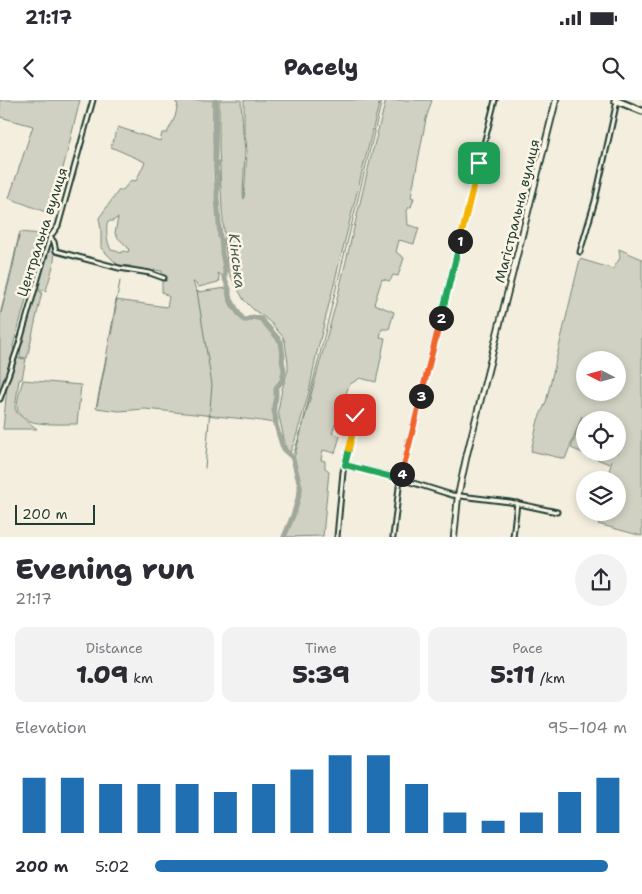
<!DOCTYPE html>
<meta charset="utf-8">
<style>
body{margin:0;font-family:"Shantell Sans",sans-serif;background:#f2f2f3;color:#2b2b33;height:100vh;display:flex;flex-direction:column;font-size:19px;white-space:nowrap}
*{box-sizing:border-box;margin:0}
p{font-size:16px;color:#7c7c81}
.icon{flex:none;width:28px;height:28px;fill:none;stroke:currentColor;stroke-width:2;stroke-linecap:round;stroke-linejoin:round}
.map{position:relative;height:437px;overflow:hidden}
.side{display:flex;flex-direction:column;background:#fff;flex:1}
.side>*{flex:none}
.needle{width:32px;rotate:276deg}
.fabs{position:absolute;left:576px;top:251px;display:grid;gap:10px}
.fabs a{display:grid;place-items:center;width:50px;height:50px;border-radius:50%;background:#fff;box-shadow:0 2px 8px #0003;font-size:25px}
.scale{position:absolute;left:15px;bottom:12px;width:80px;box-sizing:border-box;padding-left:5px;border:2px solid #1f3d34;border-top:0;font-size:14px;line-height:18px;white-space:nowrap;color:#1f3d34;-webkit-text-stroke:4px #fcf5e5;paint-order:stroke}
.pin{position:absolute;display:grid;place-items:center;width:42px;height:42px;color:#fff;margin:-21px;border-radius:10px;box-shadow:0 2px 8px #0006}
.km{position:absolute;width:25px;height:25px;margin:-12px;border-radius:50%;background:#222;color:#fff;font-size:14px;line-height:25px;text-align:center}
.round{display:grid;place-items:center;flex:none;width:52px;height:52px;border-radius:26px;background:#f2f2f3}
.headline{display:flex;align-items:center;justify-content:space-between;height:85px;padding:0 15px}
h1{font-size:28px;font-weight:800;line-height:38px}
.figures{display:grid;grid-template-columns:repeat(3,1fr);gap:8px;height:85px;padding:5px 15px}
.figures div{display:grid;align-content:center;border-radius:12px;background:#f2f2f3;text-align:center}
.figures b{font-size:25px;font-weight:800}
.figures small{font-size:14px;font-weight:400}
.figures p{font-size:14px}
.chart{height:140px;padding:10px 15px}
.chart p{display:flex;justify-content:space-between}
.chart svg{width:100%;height:90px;margin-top:5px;stroke:#1f6fb2;stroke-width:6}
ul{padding:0 15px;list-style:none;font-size:16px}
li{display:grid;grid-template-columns:80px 60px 1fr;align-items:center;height:38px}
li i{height:12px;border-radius:6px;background:#1f6fb2}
.status{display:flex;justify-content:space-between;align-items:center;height:35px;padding:0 25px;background:#fff;direction:ltr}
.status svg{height:14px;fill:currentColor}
header{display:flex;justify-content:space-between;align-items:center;height:65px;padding:0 15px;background:#fff;font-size:22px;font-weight:800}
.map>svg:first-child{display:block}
</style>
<div class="status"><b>21:17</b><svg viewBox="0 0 49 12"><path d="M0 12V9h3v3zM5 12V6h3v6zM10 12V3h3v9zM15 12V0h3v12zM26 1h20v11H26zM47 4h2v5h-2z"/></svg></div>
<header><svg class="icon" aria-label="back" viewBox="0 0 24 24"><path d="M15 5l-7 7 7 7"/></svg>Pacely<svg class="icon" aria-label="search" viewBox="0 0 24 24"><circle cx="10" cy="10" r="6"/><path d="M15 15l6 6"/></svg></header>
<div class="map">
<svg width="642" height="437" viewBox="0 0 642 437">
<rect width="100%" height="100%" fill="#f3eede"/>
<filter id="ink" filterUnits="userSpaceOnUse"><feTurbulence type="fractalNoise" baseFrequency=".02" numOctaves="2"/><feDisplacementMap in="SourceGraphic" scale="10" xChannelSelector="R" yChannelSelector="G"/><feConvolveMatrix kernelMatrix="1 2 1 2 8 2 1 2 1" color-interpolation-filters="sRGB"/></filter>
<g filter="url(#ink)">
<g fill="#d0d1c2" stroke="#78877b" fill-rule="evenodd">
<polygon points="0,0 80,0 68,49 51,114 9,98 33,26 0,17"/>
<path d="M176,0H213C212,28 214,57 215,85C217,115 219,143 224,173L223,178L221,175L218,173L220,181H218V182L199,187L194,182H193L197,192L227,188C227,190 227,193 227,196C229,204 238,219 247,222L255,218L259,220L269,229L281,244V261L283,266V273L280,280L275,286V298L273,305L274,323L255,320L145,309L119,311L96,308L110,237L111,236L116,206L115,205L116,200L167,207L169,197L162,192V171L155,170L150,173L138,169H135L130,166L118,165L101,148V129L99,118L119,90H123L131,80L136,81L145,62L111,47L118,27L160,41L162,33H167L175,17L178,4L176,3ZM117,118H118L115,133C118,141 128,144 129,151L128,152L124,151L120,153L116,151L111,150C107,142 106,132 107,123L110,121H113Z"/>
<polygon points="219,0 241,0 243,32 245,50 243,94 244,99 247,50 246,41 244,32 244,0 380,0 316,256 309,292 295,340 290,353 286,348 278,311 282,289 288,270 288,263 285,242 283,237 272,224 264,217 254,210 244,200 229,173 227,164 222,109 219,49"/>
<polygon points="386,0 432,0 426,19 411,97 414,98 411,107 409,107 407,111 408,125 419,128 414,144 399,140 396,152 404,158 398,176 393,175 390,181 382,179 374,204 394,212 389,229 382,229 380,237 385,238 376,282 360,278 349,285 346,294 337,307 347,311 342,325 336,322 332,333 340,336 335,353 323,350 321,360 325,361 325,368 329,371 323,436 286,437 297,410 302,389 294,358 336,203 371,57"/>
<polygon points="20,132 40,134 44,136 13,246 14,252 0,295 0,217 12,171"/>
<path d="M50,140C61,150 49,178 46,191L37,189Z"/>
<path d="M619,149L642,159V436L598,424L601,413L618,412V380H607L612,360L609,364L571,348L582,316L565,359L531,351L538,320L546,302L580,159L613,169L620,158ZM585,260H618V292H585ZM585,320H618V331L623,333L618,332V352H585Z"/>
<polygon points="36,190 42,192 27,258 20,257 21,242"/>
<polygon points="16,258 26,259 22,279 19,280 15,308 17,313 37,329 3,329 4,319 7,287"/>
<path d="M23,280L81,285L77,324C67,324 38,325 30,321C27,319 19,314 18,311C15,304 21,287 23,280Z"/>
</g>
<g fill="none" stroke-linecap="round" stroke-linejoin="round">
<g stroke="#6c7d72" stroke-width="1">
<polyline points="197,191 212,285 205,368"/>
<polyline points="0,215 11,171 19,135"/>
<polyline points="110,236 120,181"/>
<polyline points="97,306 107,255"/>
<polyline points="291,356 294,353 301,330 318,262 382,0"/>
</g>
<polyline stroke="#a0a89b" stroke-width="5" points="216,0 215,58 215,61 218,63 216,66 216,71 218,74 217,96 220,137 222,142 222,153 225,168 225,179 229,189 229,196 239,214 244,220 246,220 253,217 261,219 269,228 281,242 283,256 282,260 284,270 282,281 276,288 276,297 274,306 274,311 276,319 276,325 282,345 285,351 291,356 293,359 300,386 300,391 294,413 284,437"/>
<g stroke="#1f3d34" stroke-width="7">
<g id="minor">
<polyline points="50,137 54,142 56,151 119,168 150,173 164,178"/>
<polyline points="580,152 595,101 617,1"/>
<polyline points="0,299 19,244 50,137 58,126 93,0"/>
<polyline points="345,365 391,376 452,395 510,402 557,412"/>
<polyline points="337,437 343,372 356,317 355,315 347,312"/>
<polyline points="393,437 400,379 495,0"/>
<polyline points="513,437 517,403"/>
</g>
</g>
<g stroke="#1f3d34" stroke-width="8">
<polyline id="secondary" points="454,437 458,396 467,354 556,0"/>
</g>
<g stroke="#1f3d34" stroke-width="9">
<polyline id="primary" points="615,0 642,11"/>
</g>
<use href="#minor" stroke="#fcf5e5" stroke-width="3"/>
<use href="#secondary" stroke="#fcf5e5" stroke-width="4.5"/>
<use href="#primary" stroke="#fcf5e5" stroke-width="5"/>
</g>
</g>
<g fill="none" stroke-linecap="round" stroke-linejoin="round" filter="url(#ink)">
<g stroke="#fff" stroke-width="10">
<polyline id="split-1" points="460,141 479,63"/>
</g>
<g stroke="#fff" stroke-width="10">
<polyline id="split-2" points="441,218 460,141"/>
</g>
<g stroke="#fff" stroke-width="10">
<polyline id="split-3" points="421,296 441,218"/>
</g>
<g stroke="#fff" stroke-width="10">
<polyline id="split-4" points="402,374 421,296"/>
</g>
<g stroke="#fff" stroke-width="10">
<polyline id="split-5" points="349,349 345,365 400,379 402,374"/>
</g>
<g stroke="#fff" stroke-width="10">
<polyline id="split-6" points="349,349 356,319 355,315"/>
</g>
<use href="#split-1" stroke="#f5b400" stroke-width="6"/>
<use href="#split-2" stroke="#22a559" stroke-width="6"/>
<use href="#split-3" stroke="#f0652b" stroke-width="6"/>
<use href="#split-4" stroke="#f0652b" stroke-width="6"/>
<use href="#split-5" stroke="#22a559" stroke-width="6"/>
<use href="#split-6" stroke="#f5b400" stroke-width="6"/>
</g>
<g text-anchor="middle" stroke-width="5" stroke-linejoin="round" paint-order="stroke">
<g font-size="14" fill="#1f3d34" stroke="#fcf5e5">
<text transform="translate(517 111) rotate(-76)" y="5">Магістральна вулиця</text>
<text transform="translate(42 132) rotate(-72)" y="5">Центральна вулиця</text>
</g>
<g font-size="15" font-style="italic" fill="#465d53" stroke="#fcf5e5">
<text transform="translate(237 161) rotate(83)" y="5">Кінська</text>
</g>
</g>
</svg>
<div class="fabs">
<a><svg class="needle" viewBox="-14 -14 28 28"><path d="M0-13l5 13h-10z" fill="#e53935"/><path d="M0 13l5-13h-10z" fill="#7c7c81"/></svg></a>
<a><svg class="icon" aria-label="locate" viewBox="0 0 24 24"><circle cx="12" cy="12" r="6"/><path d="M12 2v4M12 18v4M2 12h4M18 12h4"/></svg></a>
<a><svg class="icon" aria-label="layers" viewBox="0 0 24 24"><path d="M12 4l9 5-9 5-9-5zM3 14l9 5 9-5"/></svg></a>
</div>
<div class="scale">200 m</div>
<div class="pin" style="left:479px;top:63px;background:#1e9e55"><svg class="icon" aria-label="arrive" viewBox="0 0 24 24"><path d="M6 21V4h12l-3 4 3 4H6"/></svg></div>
<div class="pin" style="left:355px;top:315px;background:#d93025"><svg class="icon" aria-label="check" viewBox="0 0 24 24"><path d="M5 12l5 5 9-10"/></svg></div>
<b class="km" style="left:460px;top:141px">1</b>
<b class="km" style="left:441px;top:218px">2</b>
<b class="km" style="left:421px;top:296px">3</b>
<b class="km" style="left:402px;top:374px">4</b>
</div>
<section class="side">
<div class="headline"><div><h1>Evening run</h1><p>21:17</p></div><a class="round"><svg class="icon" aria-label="share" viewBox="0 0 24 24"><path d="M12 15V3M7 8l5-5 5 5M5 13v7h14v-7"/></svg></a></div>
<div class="figures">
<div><p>Distance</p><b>1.09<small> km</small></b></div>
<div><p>Time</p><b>5:39</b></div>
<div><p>Pace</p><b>5:11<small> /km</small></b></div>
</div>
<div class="chart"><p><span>Elevation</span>95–104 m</p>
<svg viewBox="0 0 160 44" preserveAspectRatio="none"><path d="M5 44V17M15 44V17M25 44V20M35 44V20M45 44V20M55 44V24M65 44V20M75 44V13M85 44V6M95 44V6M105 44V20M115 44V34M125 44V38M135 44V34M145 44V24M155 44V17"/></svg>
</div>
<ul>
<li><b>200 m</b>5:02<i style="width:96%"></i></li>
</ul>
</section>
